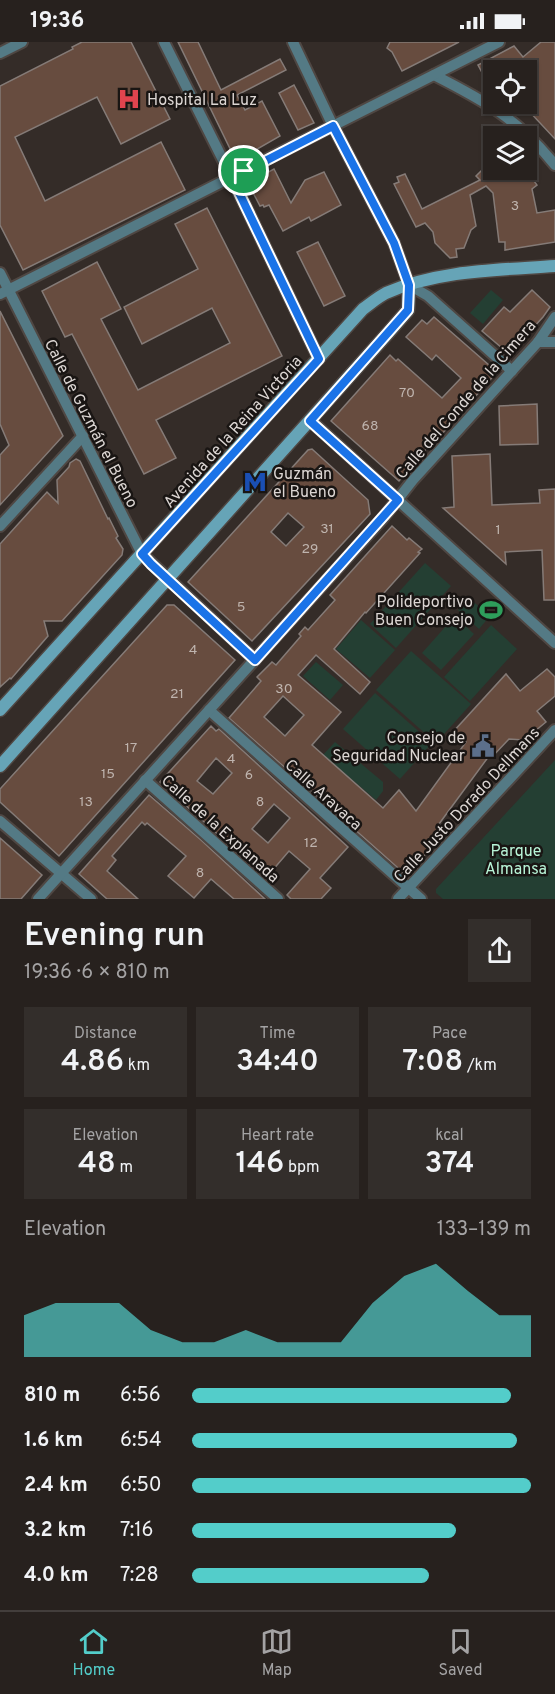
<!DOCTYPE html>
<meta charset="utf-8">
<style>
body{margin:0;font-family:Overpass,sans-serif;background:#332e2b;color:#f1f3f6;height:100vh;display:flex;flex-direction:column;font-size:22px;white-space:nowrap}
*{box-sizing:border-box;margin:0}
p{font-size:20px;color:#a4a3a4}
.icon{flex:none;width:33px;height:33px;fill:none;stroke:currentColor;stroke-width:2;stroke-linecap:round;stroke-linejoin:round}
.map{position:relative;height:857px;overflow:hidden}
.details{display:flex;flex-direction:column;background:#27211e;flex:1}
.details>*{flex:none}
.tools{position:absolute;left:483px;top:18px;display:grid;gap:12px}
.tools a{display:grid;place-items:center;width:54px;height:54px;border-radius:0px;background:#27211e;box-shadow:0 2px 4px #0004,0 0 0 2px #433e3c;font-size:30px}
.pin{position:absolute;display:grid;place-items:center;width:51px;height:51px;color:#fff;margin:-26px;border:3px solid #fff;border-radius:50%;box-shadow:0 2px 6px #0007}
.round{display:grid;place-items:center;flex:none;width:63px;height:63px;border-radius:0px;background:#332e2b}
.head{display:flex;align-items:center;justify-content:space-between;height:102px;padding:0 24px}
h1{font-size:33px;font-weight:600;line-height:45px}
.metrics{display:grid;grid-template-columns:repeat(3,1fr);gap:9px;height:102px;padding:6px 24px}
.metrics div{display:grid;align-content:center;border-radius:0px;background:#332e2b;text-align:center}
.metrics b{font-size:30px;font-weight:600}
.metrics small{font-size:16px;font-weight:400}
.metrics p{font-size:16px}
.chart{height:168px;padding:12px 24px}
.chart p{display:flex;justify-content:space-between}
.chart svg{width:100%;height:108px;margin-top:6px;fill:#53cdca;opacity:.7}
ul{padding:0 24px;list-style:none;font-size:20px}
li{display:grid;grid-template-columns:96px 72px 1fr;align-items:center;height:45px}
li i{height:15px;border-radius:8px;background:#53cdca}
.status{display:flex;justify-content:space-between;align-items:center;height:42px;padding:0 30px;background:#27211e;direction:ltr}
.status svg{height:16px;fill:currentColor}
.menu{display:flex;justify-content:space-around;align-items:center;height:84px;border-top:2px solid #433e3c;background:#27211e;font-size:16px;color:#a4a3a4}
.menu a{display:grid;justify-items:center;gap:3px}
.menu .on{color:#53cdca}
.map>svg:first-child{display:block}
</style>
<div class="status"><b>19:36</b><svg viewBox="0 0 49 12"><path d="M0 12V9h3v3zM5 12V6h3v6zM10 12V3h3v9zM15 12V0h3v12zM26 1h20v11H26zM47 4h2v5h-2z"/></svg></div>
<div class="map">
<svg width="555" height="857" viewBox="0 0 555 857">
<rect width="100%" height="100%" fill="#342c28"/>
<g fill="#243f33">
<polygon points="491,248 503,258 483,282 470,271"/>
<polygon points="425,521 451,544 396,606 370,582"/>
<polygon points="469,556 490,574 479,587 458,568"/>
<polygon points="455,574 474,592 441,628 422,611"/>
<polygon points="361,578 395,608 370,636 336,607"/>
<polygon points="491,583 517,607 470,659 444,635"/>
<polygon points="411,609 471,662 436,701 376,648"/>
<polygon points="316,620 343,643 330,658 303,634"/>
<polygon points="375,651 432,701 400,737 343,687"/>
<polygon points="335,700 383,740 383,749 376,758 323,713"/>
<polygon points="555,718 555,857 443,857 436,851 436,847"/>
</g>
<g fill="#674c3f" stroke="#857b77" stroke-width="1.5" fill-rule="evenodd">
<polygon points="82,0 131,0 170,77 121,102 97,55 15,95 45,159 161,100 185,148 23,228 0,183 0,44 73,7 72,5"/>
<polygon points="178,0 198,0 221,48 280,17 286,28 237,53 245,68 262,59 280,94 236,119"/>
<polygon points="390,0 459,0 402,29 392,10 387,6"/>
<polygon points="541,0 555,0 555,97 526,66 526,28 494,28 494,53 478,23 514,4 523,15"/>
<polygon points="294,43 314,81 298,88 279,51"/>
<polygon points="486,124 496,136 508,128 526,128 537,143 532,147 537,171 555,168 555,200 505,208 505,200 499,200 493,151 486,144 470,153 476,184 471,188 464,206 456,207 457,215 450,216 435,201 433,190 425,181 416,185 394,142 399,140 397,135 405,132 422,167 480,138 476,134"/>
<polygon points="274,127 291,161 305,138 324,130 341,163 311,179 309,175 283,189 269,163 264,165 263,163 260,164 248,141"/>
<polygon points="207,166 282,314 156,378 176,416 144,432 72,292 65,295 42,249 97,220 121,267 101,277 138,348 230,301 212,266 142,302 124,265 198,227 175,182"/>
<polygon points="318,200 345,254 324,264 297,210"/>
<polygon points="532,248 550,265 543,275 509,312 482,289 504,265 510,270"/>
<polygon points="0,269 63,394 0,463 0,413 9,403 0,382"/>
<polygon points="434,275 497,330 440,394 438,393 399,439 331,379 390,313 396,319 398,317 442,356 461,336 436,313 432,318 406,295 422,278 427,282"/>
<polygon points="537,362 538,402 500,403 499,364"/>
<path d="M312,407L368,458L370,472L252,599L188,540L308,408ZM288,471L304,485L286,504L271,490Z"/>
<polygon points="490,412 492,463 540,461 539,448 555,447 555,558 544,558 542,508 505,510 506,522 443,466 454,465 452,414"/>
<polygon points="76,417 80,419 108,477 109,476 118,494 116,496 123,507 122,513 62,579 44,579 48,594 11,637 10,636 0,645 0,502 47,450 58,461 57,438 69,425 70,421"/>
<path d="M392,484L407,498L409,496L422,507L418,510L420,511L366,571L365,570L334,607L370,640L360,652L316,613L298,633L341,670L312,703L383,766L399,748L416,769L466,700L453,690L506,632L520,649L547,627L555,635V654L537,669L546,680L524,698L509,697L491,716L489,714L439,782L447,789L406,833L229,676L261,639L257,635L272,620L276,623L301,594L299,592L305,585L308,588L335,558L330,553ZM283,654L304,673L285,694L264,675Z"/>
<polygon points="167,563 174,563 235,618 59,814 0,760 0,747"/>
<path d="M211,684L216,689L219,687L348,805L320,836L331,846L321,857H291L287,853L310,827L289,809L266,836L160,740ZM216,716L232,731L213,752L197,739ZM274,762L290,776L268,801L252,787Z"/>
<polygon points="149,753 201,798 265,857 234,857 211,837 194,856 168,834 186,814 147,781 145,783 142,780 112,814 116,818 107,829 138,857 107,857 79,832"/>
<polygon points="0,796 42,833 21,857 0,857"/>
</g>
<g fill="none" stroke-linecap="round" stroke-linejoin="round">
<g stroke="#4f4743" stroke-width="14">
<g id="street">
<polyline points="164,0 232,136 319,317"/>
<polyline points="293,0 333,84 394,201 409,243 428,254 512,329"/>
<polyline points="0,11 22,0"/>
<path d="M434,33C485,59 518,77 555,123"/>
<polyline points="0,231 142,512 255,618"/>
<polyline points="0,252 499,0"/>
<polyline points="538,300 555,300"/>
<polyline points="311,379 555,601"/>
<polyline points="0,484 83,394"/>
<polyline points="209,668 421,857"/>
<polyline points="145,738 278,857"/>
<polyline points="0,779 91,857"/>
<polyline points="38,857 383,476 413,438 538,300 555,275"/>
<polyline points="398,857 555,688"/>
</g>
</g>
<g stroke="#4f4743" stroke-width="15">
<g id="secondary">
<path d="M0,668L363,267C370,262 378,255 386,251C438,228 499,228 555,224"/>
<polyline points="0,724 388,291 408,268 409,243"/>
</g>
</g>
<use href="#street" stroke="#547a85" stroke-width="10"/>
<use href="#secondary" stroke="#66a4b7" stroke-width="12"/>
</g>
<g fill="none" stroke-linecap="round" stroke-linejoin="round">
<g stroke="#fff" stroke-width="12">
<polygon id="route" points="333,84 394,201 409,243 408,268 310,379 398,458 255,618 151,522 142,512 319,317 232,136"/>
</g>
<use href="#route" stroke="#1a73e8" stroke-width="8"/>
</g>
<defs>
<g id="hospital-bare" transform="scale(1.8)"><path d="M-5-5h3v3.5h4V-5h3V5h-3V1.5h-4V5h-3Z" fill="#e0444e" stroke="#191513" stroke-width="2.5" paint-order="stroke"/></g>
<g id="metro-bare" transform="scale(1.8)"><path d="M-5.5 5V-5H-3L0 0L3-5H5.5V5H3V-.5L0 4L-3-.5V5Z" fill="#1a4fb4" stroke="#191513" stroke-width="2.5" paint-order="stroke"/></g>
<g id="stadium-bare" transform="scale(1.8)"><path d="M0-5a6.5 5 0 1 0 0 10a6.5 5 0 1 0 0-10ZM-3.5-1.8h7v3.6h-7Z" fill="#2e9e5b" stroke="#191513" stroke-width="2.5" paint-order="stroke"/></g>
<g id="civic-bare" transform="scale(1.8)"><path d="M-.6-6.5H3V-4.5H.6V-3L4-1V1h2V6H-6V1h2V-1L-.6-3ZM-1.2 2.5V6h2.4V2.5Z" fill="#5c6f8a" stroke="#191513" stroke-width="2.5" paint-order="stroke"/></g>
</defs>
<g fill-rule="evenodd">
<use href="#hospital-bare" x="129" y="57"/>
<use href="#metro-bare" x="255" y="440"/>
<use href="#stadium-bare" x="491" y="568"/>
<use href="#civic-bare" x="483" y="704"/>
</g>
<g text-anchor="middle" stroke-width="5" stroke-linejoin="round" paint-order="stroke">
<g font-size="14" fill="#bfb4ae">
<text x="515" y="168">3</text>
<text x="407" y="355">70</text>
<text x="370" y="388">68</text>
<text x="327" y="491">31</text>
<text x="498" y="492">1</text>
<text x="310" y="511">29</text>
<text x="241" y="569">5</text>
<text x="193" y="612">4</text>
<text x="284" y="651">30</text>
<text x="177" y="656">21</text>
<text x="131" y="710">17</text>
<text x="231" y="721">4</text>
<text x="108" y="736">15</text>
<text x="249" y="737">6</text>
<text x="86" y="764">13</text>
<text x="260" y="764">8</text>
<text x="311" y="805">12</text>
<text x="200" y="835">8</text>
</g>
<g font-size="16" fill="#dcd6d3" stroke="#191513" text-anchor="start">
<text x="147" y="63">Hospital La Luz</text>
<text x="273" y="437">Guzmán<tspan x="273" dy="18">el Bueno</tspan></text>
<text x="473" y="565" text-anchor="end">Polideportivo<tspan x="473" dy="18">Buen Consejo</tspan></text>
<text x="465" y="701" text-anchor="end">Consejo de<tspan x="465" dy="18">Seguridad Nuclear</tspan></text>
</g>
<g font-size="16" fill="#dcd6d3" stroke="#191513">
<text transform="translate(465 357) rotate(-49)" y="6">Calle del Conde de la Cimera</text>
<text transform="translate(92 381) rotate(63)" y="6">Calle de Guzmán el Bueno</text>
<text transform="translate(232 389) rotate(-48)" y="6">Avenida de la Reina Victoria</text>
<text transform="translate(324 752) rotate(42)" y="6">Calle Aravaca</text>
<text transform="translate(466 762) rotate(-47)" y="6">Calle Justo Dorado Dellmans</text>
<text transform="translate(221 786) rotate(42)" y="6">Calle de la Explanada</text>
</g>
<g font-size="16" fill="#b8f4d7" stroke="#191513">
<text x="516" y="814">Parque<tspan x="516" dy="18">Almansa</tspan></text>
</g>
</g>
</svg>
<div class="tools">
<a><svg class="icon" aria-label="locate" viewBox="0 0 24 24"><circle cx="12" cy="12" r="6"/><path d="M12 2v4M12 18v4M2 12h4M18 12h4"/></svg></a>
<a><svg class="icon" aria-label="layers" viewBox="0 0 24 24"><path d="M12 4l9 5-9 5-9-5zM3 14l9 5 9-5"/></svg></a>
</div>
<div class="pin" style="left:244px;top:129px;background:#1e9e55"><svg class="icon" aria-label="arrive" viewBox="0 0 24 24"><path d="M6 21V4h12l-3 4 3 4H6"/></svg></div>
</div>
<section class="details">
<div class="head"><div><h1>Evening run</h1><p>19:36 · 6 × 810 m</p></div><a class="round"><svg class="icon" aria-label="share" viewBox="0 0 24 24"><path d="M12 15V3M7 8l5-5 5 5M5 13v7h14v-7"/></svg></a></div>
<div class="metrics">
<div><p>Distance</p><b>4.86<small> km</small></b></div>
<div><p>Time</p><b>34:40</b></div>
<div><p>Pace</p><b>7:08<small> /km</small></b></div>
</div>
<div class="metrics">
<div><p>Elevation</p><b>48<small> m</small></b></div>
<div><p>Heart rate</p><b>146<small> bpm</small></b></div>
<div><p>kcal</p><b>374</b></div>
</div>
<div class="chart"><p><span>Elevation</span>133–139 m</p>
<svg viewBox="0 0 160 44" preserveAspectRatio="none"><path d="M0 44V27L10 22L20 22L30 22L40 33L50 38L60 38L70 33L80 38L90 38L100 38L110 22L120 11L130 6L140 17L150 27L160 27V44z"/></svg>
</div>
<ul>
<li><b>810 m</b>6:56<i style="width:94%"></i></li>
<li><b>1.6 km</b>6:54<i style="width:96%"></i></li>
<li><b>2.4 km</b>6:50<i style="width:100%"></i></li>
<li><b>3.2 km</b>7:16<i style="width:78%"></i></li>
<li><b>4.0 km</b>7:28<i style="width:70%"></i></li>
</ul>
</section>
<nav class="menu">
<a class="on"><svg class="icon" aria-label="home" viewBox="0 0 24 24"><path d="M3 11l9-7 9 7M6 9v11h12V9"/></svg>Home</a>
<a><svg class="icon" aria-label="map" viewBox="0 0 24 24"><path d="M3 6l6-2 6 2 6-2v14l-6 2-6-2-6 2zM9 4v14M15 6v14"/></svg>Map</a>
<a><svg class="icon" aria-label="saved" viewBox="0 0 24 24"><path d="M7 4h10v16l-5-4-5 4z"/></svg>Saved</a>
</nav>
